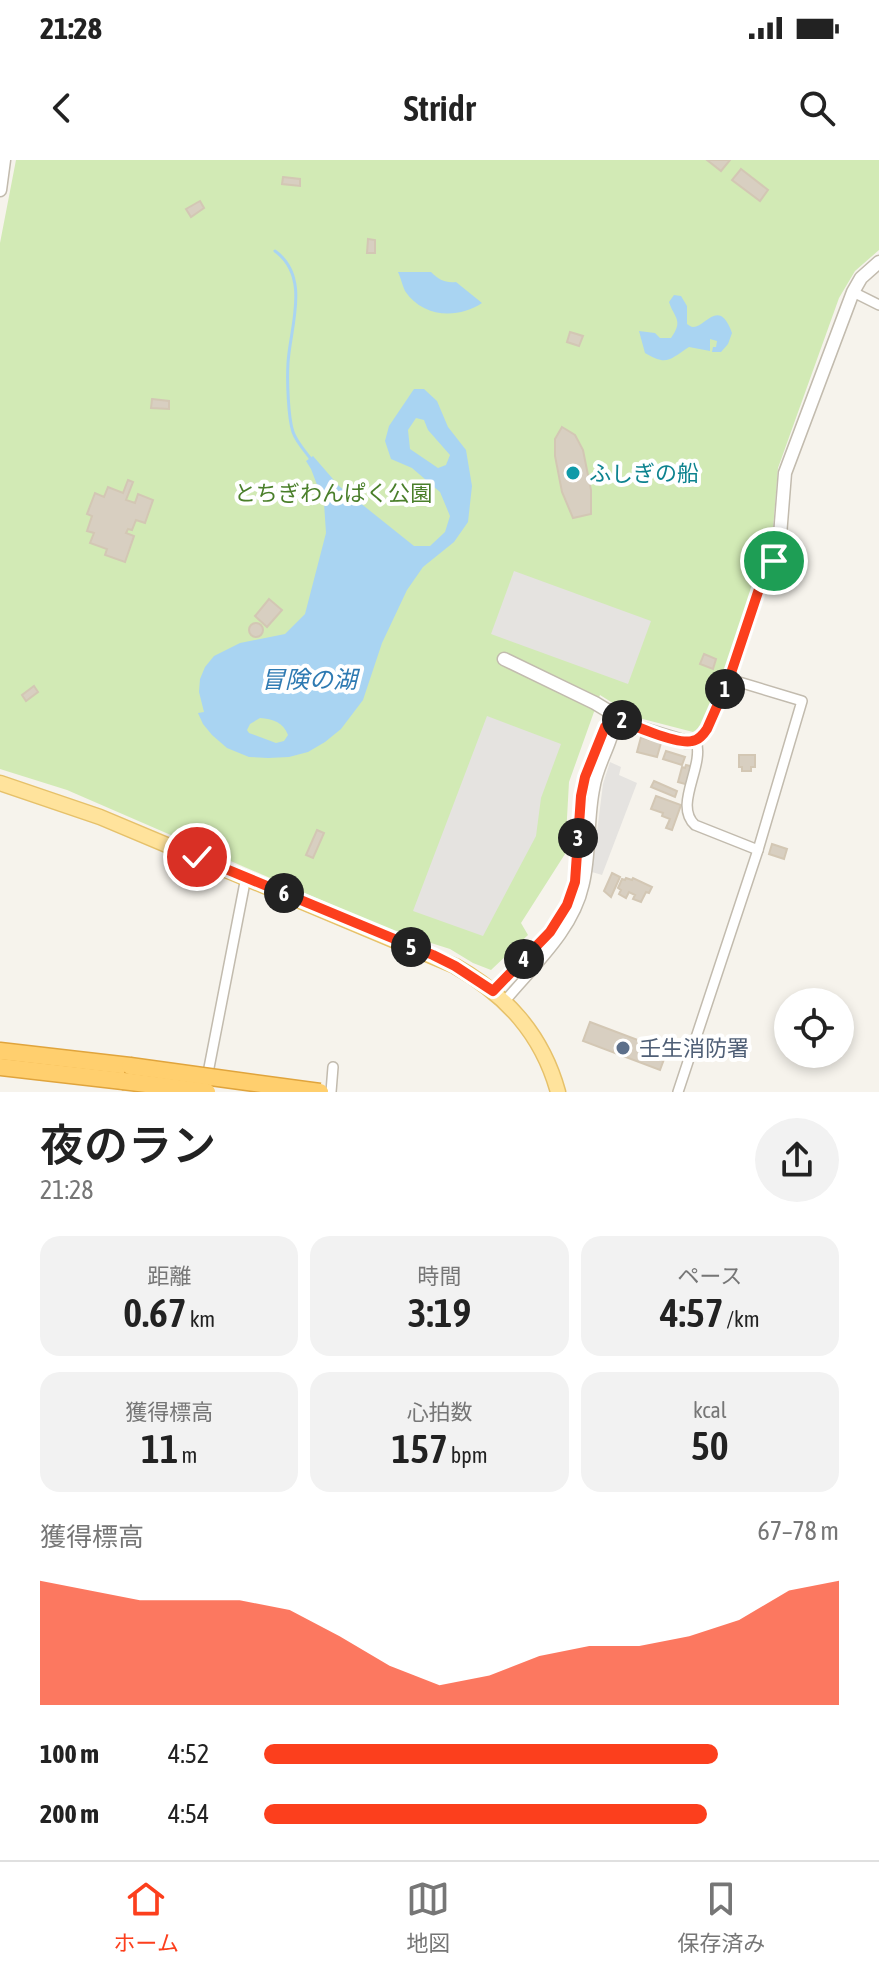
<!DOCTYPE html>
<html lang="ja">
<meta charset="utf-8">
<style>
body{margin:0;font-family:"Asap Condensed","Noto Sans JP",sans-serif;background:#f2f2f2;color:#222;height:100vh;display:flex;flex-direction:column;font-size:30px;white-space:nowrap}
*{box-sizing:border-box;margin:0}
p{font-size:26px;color:#767676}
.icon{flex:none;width:44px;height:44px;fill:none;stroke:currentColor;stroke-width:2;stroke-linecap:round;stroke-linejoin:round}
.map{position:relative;height:932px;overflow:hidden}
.side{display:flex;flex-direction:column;background:#fff;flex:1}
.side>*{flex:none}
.buttons{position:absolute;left:774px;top:828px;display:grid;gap:16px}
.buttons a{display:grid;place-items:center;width:80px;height:80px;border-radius:50%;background:#fff;box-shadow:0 4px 12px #0003;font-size:40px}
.pin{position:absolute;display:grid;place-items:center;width:68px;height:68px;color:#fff;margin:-34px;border:4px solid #fff;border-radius:50%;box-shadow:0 2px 8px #0007}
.km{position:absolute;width:40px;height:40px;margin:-20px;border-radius:50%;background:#222;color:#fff;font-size:22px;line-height:40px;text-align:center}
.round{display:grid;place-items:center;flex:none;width:84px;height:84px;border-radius:42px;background:#f2f2f2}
.summary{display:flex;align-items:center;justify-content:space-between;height:136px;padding:0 40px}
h1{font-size:44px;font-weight:600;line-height:60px}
.metrics{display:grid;grid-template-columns:repeat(3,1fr);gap:12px;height:136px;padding:8px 40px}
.metrics div{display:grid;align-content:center;border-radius:20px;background:#f2f2f2;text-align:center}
.metrics b{font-size:40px;font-weight:600}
.metrics small{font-size:22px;font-weight:400}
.metrics p{font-size:22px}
.chart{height:224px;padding:16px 40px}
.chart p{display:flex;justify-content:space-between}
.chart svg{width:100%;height:144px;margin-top:8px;fill:#fc3f1d;opacity:.7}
ul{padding:0 40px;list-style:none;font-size:26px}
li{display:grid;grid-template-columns:128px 96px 1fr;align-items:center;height:60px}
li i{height:20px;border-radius:10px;background:#fc3f1d}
.status{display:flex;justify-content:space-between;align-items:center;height:56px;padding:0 40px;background:#fff;direction:ltr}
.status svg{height:22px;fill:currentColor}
header{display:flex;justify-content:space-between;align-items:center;height:104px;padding:0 40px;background:#fff;font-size:36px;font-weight:600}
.tabs{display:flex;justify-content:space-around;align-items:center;height:112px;border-top:2px solid #e0e0e0;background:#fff;font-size:22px;color:#767676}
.tabs a{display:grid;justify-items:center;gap:4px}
.tabs .active{color:#fc3f1d}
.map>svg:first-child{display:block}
</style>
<div class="status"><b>21:28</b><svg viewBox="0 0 49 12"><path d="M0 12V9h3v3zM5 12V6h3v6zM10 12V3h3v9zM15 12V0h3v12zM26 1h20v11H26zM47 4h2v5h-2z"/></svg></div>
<header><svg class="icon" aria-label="back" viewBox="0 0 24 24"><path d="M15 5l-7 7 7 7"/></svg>Stridr<svg class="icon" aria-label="search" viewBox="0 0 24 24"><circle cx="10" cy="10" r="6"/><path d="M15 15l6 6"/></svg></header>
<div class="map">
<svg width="879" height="932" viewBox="0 0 879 932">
<rect width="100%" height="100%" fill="#f6f3ec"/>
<polygon fill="#d2eab5" points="16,0 879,0 879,90 855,111 839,138 778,308 772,381 728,508 701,567 693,572 635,557 600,535 569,622 565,694 521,763 528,775 491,810 473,803 450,789 390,770 67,630 0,609 0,83"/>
<g fill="#e5e3e0">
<polygon points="514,411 651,461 628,524 491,474"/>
<polygon points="487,556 561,584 541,638 536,676 483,776 413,751"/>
<polygon points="610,602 621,607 619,615 637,623 602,715 592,712 603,624"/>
</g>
<g fill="#a9d4f2" fill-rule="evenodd">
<path d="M398,112H431C439,120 445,123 456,122L482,143C458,159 423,158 405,131C402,125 401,118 398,112Z"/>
<path d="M674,135L681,136L687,146V164C689,165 691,167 693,167C706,167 719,137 732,173L728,184L721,192H712L713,187H716L717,181L710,179V191L689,187C669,200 667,206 645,193L639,171L655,173L660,178H671C684,160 674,158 669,142Z"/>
<path d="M414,229H424L437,241L448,267L466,290L472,326L468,362L454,382L423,407L407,430L382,483L363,540L341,569L325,582L308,592L289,597L268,598L249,597L227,588L212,575L203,564L198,553L204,552L199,532L200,519L205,507L214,496L240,483L285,474L305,454L326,373L324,343L311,309L306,301L313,296L339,326L414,386H430L445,372L450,356L440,332L412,308L391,299L385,281L389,266ZM416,258L424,260L428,270L450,295L446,305L438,308L410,289L408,270ZM260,558C273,559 283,562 288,575L284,581L276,583L249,573L247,570L250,564Z"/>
</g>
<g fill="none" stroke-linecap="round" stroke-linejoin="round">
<path stroke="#a9d4f2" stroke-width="3" d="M275,91C311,117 290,167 288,203C287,220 288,257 293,272C296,281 304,290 310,298"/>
</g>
<g fill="#d8cfc1" stroke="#d3c7b4" stroke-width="2">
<polygon points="707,0 730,0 721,11"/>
<polygon points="741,9 768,30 760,41 732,20"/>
<polygon points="283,17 300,19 300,26 282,24"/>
<polygon points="200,41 204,48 191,57 186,49"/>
<polygon points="368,79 375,80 375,93 367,93"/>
<polygon points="570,172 583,176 579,186 567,182"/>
<polygon points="152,239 169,241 169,249 151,248"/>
<polygon points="562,267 575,275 583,290 591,330 591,354 573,358 562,332 555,296 555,279"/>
<polygon points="128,320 133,322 126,340 135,343 138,334 153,340 145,363 136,360 132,370 128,369 126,373 134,376 125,402 105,395 107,389 90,383 94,373 87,371 92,356 87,354 95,333 104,337 108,327 123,333"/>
<polygon points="269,439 282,450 267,467 255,456"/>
<circle cx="256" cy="470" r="7"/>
<polygon points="704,494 716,499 713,509 700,504"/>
<polygon points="34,526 38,532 26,541 22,535"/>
<polygon points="641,577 661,583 657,597 637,592"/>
<polygon points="666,591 685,597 682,605 663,599"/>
<polygon points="739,595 755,595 755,607 751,607 751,611 742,611 742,607 739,607"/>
<polygon points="686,605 694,607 689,625 678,622 682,607 685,608"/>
<polygon points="654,621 677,631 675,637 651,627"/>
<polygon points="656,636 681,645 672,670 666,668 670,659 662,656 663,653 651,649"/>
<polygon points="317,670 324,673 313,698 306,695"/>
<polygon points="772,684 787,689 784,699 769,694"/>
<polygon points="612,713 620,717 611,737 604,731"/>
<polygon points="626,718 632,720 633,718 652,727 649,733 646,732 641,742 633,739 635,735 629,732 626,738 619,734 621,730 618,728 622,719 625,720"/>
<polygon points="590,862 667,891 660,910 583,881"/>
</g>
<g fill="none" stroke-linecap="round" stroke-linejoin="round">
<g stroke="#c2bbae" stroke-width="12">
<g id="minor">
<polyline points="853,132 879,145"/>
<path d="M696,581C705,606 673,645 695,665L758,690"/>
<polyline points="493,831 550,772 567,745 575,722 581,636 585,617 605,567 616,557"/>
<path d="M505,841C534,806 574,771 584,725C592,693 588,659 595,627C599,602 615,582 616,557"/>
<polyline points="207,918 246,717"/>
<polyline points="331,932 333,907"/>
<polyline points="678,932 758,690 802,541 729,519"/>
</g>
</g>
<g stroke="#c2bbae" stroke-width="15">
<g id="tertiary">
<polyline points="0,30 4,0"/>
<polyline points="504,499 595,543 633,566 686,582 696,581 707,569 729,519 759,429 774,401 779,388 785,313 853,132 861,118 879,102"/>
</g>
</g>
<g stroke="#e6c16a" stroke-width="17">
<path id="primary" d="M0,623L100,657L455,806C506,835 542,874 558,932"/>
</g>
<g stroke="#e0a43c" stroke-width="19">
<g id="motorway">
<polyline points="0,891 130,906"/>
<polyline points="0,907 123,921"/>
</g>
</g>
<use href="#minor" stroke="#fff" stroke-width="9"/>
<use href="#tertiary" stroke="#fff" stroke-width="12"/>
<use href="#primary" stroke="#ffe39c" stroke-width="14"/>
<use href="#motorway" stroke="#ffcf6e" stroke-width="16"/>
<g stroke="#e0a43c" stroke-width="19" stroke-linecap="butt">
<g id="motorway-bridge">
<polyline points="130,906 320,932"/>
<polyline points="123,921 207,932"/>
</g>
</g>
<use href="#motorway-bridge" stroke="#ffcf6e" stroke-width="16"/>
</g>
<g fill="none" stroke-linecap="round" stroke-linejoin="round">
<g stroke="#fff" stroke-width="16">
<path id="route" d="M197,697L433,795L455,806L493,831L550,772L567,745L575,722L581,636L585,617L605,567L616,557C629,564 677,585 692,581C699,580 703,575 707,569L729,519L759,429L774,401"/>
</g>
<use href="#route" stroke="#fc3f1d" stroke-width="10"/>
</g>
<circle fill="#0f9aa8" stroke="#fff" stroke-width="3" cx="573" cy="313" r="8"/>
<circle fill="#5c6f8a" stroke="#fff" stroke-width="3" cx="623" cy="888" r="8"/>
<g text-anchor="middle" stroke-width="8" stroke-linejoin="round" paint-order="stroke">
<g font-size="22" fill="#0d838f" stroke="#fff" text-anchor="start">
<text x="589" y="321">ふしぎの船</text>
</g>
<g font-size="22" fill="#4a7f2a" stroke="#fff">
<text x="333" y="341">とちぎわんぱく公園</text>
</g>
<g font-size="22" fill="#4e5e75" stroke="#fff" text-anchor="start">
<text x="639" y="896">壬生消防署</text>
</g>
<g font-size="24" font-style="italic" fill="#2e7ab2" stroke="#fff">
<text x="309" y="528">冒険の湖</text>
</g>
</g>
</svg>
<div class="buttons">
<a><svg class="icon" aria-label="locate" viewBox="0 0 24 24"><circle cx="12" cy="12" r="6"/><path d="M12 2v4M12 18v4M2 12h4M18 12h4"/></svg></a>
</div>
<div class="pin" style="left:774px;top:401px;background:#1e9e55"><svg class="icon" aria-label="arrive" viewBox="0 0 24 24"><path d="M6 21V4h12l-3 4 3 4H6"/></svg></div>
<div class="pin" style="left:197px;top:697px;background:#d93025"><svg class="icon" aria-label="check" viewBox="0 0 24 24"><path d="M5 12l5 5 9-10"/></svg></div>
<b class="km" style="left:725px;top:529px">1</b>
<b class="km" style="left:622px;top:560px">2</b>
<b class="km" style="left:578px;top:678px">3</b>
<b class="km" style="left:524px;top:799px">4</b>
<b class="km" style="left:411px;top:787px">5</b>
<b class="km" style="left:284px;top:733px">6</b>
</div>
<section class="side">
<div class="summary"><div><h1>夜のラン</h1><p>21:28</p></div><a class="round"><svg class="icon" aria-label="share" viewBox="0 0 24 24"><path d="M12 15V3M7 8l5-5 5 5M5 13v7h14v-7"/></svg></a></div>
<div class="metrics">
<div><p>距離</p><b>0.67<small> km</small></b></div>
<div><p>時間</p><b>3:19</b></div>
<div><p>ペース</p><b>4:57<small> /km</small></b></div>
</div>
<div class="metrics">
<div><p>獲得標高</p><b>11<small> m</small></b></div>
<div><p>心拍数</p><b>157<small> bpm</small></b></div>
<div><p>kcal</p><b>50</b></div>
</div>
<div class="chart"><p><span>獲得標高</span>67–78 m</p>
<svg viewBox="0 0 160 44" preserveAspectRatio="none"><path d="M0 44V6L10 9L20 12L30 12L40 12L50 15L60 23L70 32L80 38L90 35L100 29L110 26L120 26L130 23L140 18L150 9L160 6V44z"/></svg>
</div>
<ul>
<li><b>100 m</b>4:52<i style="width:79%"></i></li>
<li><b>200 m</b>4:54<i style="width:77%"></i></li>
</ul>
</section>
<nav class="tabs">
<a class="active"><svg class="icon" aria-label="home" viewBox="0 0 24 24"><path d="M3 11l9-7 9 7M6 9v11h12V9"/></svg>ホーム</a>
<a><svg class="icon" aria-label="map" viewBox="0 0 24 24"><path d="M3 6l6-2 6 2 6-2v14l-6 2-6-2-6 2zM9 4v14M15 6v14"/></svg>地図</a>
<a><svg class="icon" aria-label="saved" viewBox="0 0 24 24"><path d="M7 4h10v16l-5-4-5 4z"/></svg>保存済み</a>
</nav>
